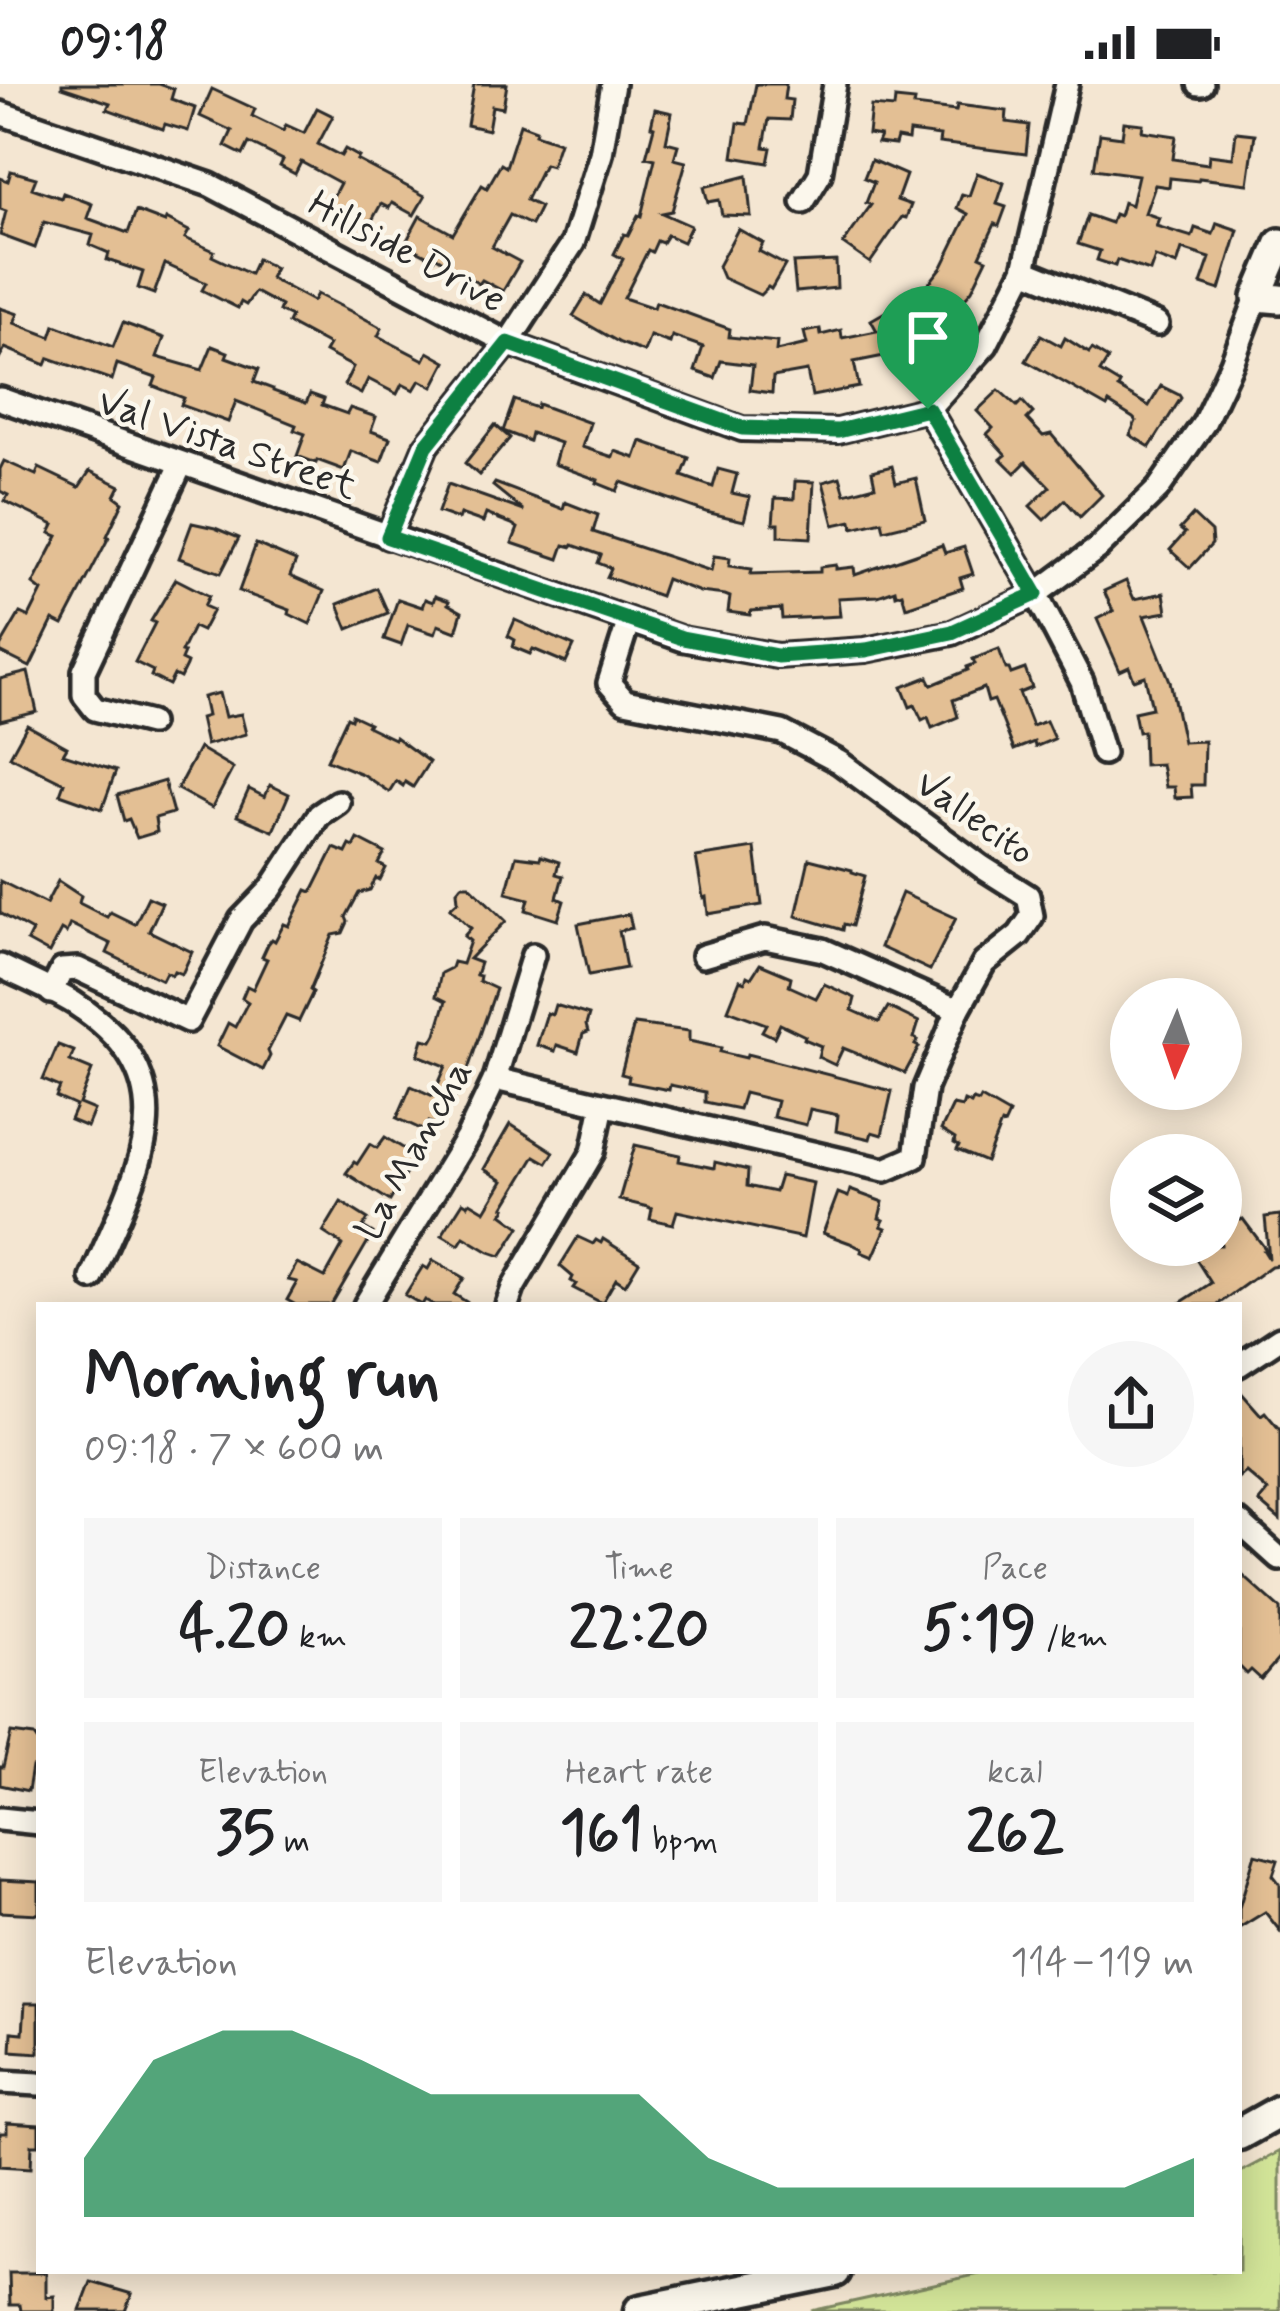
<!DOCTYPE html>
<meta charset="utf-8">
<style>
body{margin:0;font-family:Mynerve,sans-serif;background:#f6f6f6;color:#202124;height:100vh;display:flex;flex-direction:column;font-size:45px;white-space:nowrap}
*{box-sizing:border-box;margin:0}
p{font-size:39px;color:#757577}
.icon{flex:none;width:66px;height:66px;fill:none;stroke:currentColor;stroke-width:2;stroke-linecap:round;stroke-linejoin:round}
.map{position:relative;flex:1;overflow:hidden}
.side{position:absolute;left:36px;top:1218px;width:1206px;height:972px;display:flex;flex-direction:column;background:#fff;border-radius:0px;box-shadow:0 6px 30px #0003}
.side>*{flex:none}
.needle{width:78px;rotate:182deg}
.controls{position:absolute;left:1110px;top:894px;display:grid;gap:24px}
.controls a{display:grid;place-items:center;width:132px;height:132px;border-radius:50%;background:#fff;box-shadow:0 6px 30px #0003;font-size:60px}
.pin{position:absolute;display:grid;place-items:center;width:102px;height:102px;color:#fff;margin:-123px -51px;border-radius:50% 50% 50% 0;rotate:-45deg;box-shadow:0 0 12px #0007}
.pin .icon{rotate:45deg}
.round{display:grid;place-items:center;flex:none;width:126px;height:126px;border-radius:63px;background:#f6f6f6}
.summary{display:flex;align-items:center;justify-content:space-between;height:204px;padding:0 48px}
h1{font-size:66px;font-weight:700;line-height:90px}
.figures{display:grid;grid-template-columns:repeat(3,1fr);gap:18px;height:204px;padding:12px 48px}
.figures div{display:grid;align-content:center;border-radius:0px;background:#f6f6f6;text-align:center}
.figures b{font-size:60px;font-weight:700}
.figures small{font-size:33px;font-weight:400}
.figures p{font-size:33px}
.chart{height:336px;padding:24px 48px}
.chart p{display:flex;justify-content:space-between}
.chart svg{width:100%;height:216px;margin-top:12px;fill:#0b8043;opacity:.7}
.status{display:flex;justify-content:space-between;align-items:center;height:84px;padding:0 60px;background:#fff;direction:ltr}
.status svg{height:33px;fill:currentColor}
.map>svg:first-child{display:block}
</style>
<div class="status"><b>09:18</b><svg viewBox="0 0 49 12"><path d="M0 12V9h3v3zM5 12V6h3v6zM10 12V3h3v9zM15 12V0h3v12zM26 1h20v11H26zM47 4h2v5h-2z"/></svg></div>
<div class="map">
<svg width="1280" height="2227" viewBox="0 0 1280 2227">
<rect width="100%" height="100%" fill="#f4e6d2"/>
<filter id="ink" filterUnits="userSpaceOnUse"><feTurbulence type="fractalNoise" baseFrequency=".00833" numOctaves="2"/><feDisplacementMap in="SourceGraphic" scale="24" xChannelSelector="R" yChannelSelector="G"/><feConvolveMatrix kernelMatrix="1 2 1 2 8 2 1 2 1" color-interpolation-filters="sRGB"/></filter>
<g filter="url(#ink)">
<polygon fill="#d2e498" stroke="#7e8862" stroke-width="3" points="1280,2067 1280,2227 811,2227 993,2187 1239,2187 1239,2089"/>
<g fill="#e3bf94" stroke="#2b2b2b" stroke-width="3">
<polygon points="62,0 159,0 174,5 171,15 195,24 188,47 165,40 163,45 107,25 110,19 62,3"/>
<polygon points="474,0 507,0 503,24 492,22 488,46 467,41"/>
<polygon points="756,0 786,0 784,15 792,16 790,36 769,35 764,63 771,64 768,79 733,73 738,39 748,40"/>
<polygon points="212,5 255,25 252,32 283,47 286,41 304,49 317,24 333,32 318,60 341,72 345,65 359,73 357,76 425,112 414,131 392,119 389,124 381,120 370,140 329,120 340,99 301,78 295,90 280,82 283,76 249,59 243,71 225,62 232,47 200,32"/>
<polygon points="895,15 915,17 914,22 956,27 957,21 1007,27 1006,38 1029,41 1026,70 939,59 940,52 909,48 908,56 897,54 895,61 877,59 880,52 868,50 871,22 894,24"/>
<polygon points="655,25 672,29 666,58 678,61 674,75 686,78 672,127 662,129 691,142 683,158 667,151 662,159 657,157 652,168 648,166 624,214 654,224 656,218 730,245 729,253 777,258 776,267 807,260 804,248 820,245 821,251 841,246 842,254 877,247 871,236 885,228 890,237 910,226 922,249 904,258 913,275 896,285 889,271 854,278 859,303 838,307 812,312 807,287 773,293 772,309 750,306 753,281 721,277 715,294 695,287 703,263 672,252 670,259 650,252 644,268 620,259 573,232 586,211 600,220 623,175 614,170 624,150 628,151 638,131 641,132 655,75 646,73 654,43 651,42"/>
<polygon points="1124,38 1143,40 1142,47 1176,52 1173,75 1208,80 1209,71 1233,74 1236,48 1255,50 1248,100 1199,94 1198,97 1170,94 1169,103 1155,101 1145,129 1159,134 1156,142 1192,153 1195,144 1213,150 1217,139 1238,146 1220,206 1201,200 1210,174 1182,165 1177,181 1155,173 1150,187 1117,176 1115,182 1097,176 1100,167 1078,160 1088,131 1111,139 1114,130 1119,132 1123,118 1131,121 1138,91 1094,85 1100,50 1122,53"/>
<polygon points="520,40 536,46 535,50 559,58 551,82 544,80 526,116 540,123 531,141 510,131 492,163 520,178 503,207 482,196 479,200 435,172 434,175 405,160 420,132 453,150 482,101 487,104 501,80 506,83"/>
<polygon points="871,76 906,91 897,116 911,121 906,134 902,133 870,179 843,160 871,121 866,119 874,98 864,94"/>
<polygon points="11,87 36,94 32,104 61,114 63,109 92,120 87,134 128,149 136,127 165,138 166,135 189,147 185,154 214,167 212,172 250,190 257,175 275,184 270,194 313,217 317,210 360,232 382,244 378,252 424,276 428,268 446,278 433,303 420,296 414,306 402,300 397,310 368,295 361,310 344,301 353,283 325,268 329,261 288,239 291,233 279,227 281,222 255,208 246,221 241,218 238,224 202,206 206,199 165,180 154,210 138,204 143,188 107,176 109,169 90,161 93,151 44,138 35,164 0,151 6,127 0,125 0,94 8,97"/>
<polygon points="977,89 1004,99 997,120 1006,123 999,142 995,140 980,172 987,175 972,206 954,227 959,231 947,244 912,214 923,201 926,203 942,183 968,130 957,124 962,110 969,112"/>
<polygon points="747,92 751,132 722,131 719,116 708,118 704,103"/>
<polygon points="738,145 763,159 759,167 785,181 771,205 768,203 760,211 723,194 718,182"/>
<polygon points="836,177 837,204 796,208 793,179"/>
<polygon points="0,224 18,230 14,239 51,253 55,241 113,263 123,239 164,254 157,273 202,286 212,262 228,268 226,273 259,285 254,298 273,305 273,307 306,319 310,310 324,315 322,321 347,330 350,324 376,333 371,347 390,354 381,378 351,367 344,386 317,376 316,379 297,372 305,350 294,346 296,341 236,317 228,338 181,321 184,314 153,302 156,294 117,280 112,296 49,274 46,281 5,264 0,273"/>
<polygon points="1041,251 1061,262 1065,254 1089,269 1092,265 1108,275 1100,288 1120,300 1118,304 1149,322 1161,302 1179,311 1181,314 1150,363 1130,351 1136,337 1133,334 1109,319 1107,323 1026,277"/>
<polygon points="999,306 1017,322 1022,317 1033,329 1027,335 1043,352 1051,350 1102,411 1080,433 1065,416 1044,436 1030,422 1050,403 1026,378 1015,389 1001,375 1006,371 987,350 993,344 977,327"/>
<polygon points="514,316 537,324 538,320 590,339 582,363 613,373 615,367 635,374 641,357 689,374 682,392 713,403 718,385 737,390 732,409 750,413 744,437 706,428 621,398 617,407 597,399 598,396 554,380 560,359 531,349 529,357 503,347"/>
<polygon points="495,341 510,354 479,391 465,379"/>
<polygon points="4,377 36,391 39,384 79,403 90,387 120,402 115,412 123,418 107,452 109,453 63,541 53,536 30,583 0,568 0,563 20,529 29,533 42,507 33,500 58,452 50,449 54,441 5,417 8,411 0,407 0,385"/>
<polygon points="892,382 896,399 916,394 925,436 884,446 882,437 853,444 852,437 834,441 823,398 840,393 845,410 875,402 872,387"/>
<polygon points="795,397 814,398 811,454 779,452 779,440 773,440 775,414 794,415"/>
<polygon points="495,399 563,425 565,418 598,431 593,448 711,487 714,472 730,474 729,482 752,485 751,490 820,488 820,483 836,481 836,485 854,483 855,491 942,461 945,469 964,463 973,490 960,494 963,504 906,523 902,509 896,511 895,506 878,512 838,514 840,532 782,535 781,525 751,527 750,531 728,528 730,513 725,511 700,508 666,495 660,512 607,493 611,484 598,479 601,471 573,461 572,463 564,461 559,475 512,459 518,444 512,440 486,430 483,438 460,430 458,435 438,428 448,400 524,427 493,402"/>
<polygon points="1193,431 1211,448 1212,460 1190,484 1170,466 1185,449 1180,445"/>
<polygon points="192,439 215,444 239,454 221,489 179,474"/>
<polygon points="256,460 296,477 290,492 324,507 310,540 289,530 290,526 239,507"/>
<polygon points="176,495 209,512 204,522 213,526 202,547 193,543 181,568 184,569 181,576 187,579 186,582 180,594 174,591 169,601 151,592 153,587 135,578 155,539 151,537"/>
<polygon points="1126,497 1134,515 1164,509 1167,528 1144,532 1170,597 1183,658 1204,657 1203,701 1191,701 1192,713 1175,714 1174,703 1165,703 1161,680 1144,681 1143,647 1138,648 1134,628 1152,624 1145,592 1134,596 1129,583 1120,587 1097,535 1113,527 1104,507"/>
<polygon points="377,504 388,529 348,545 338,520"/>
<polygon points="435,512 449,517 448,520 462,528 456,548 438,541 435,550 408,541 401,561 384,555 398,515 422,523 425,515 433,518"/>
<polygon points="515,536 574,562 566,579 533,565 530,570 513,563 515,556 508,552"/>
<polygon points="999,565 1006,585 1009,585 1011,590 1025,585 1032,604 1019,609 1032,642 1046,637 1054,655 1035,663 1034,658 1014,666 994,616 988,618 984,604 953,616 958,633 932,644 928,633 922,636 915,621 910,623 902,603 928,593 932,601 968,586 967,583 975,580 973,575"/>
<polygon points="28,588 37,628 0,637 0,595"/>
<polygon points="219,609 225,633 241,630 246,650 206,661 200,634 207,632 203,613"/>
<polygon points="352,631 369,639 367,642 394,655 395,653 429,678 413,703 405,698 403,702 396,697 389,708 362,690 327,676 347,633 351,635"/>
<polygon points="27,641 67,663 63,670 116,687 102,725 60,710 64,699 10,672"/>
<polygon points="199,664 233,684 212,724 177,705"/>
<polygon points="164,697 173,729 155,734 157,748 137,754 129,735 124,737 117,711"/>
<polygon points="270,701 289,710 273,747 237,732 249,705 265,713"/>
<polygon points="358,755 385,769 379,780 386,784 380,796 376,794 370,806 359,809 346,833 348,838 343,849 333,851 310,906 313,908 299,937 286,932 268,967 270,972 263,986 217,962 228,939 235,943 248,918 242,914 247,902 253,905 267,875 262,873 268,860 272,855 275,857 284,840 289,842 307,806 312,808 334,764 346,769 350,761 354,763"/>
<polygon points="755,764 762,821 708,830 706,813 703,814 696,773"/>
<polygon points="516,772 540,775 541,772 559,778 556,790 563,792 557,814 564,817 558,836 526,826 529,815 506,809"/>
<polygon points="809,775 852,786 852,788 865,792 852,842 844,840 843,846 796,832"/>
<polygon points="0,797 46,820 58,797 81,812 79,819 107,833 110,828 135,840 148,813 162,819 149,847 192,868 182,890 174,887 172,891 166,888 162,896 107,869 111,860 70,840 66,849 61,846 49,869 27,857 32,847 0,829"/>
<polygon points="462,801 469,801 506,837 469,875 480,879 476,891 480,892 479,897 496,905 465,994 440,1043 429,1038 425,1047 397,1034 411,1002 433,1012 446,982 418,971 423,955 432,957 436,950 446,917 436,912 441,889 451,884 453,878 462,880 470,857 464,852 471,844 450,824 458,817 457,807"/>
<polygon points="902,809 956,834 930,886 880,863"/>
<polygon points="629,830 632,844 619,847 626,884 589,891 578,840"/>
<polygon points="760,880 791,893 789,902 816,914 824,900 855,914 852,926 879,938 888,923 919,938 914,954 918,956 915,961 919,963 905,989 843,964 835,981 818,973 821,962 804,955 805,952 780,940 774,953 762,947 766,940 728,926 740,896 745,898 747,892 751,894"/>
<polygon points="555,921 589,931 586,941 588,948 583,950 578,968 557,961 555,967 537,961 547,929 552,931"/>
<polygon points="634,940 689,947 689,957 721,964 720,968 746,974 747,970 892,1007 882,1051 872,1048 870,1055 836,1047 838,1031 810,1025 806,1041 773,1033 777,1017 744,1009 739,1025 705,1018 705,1008 670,1001 669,1006 628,998 629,992 621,990"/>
<polygon points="58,961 74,967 70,977 92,986 79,1020 94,1026 87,1043 70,1036 76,1022 56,1013 60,1003 43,996"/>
<polygon points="981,1014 1009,1030 1004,1041 1001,1040 986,1078 957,1066 959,1062 954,1059 955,1055 941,1046 953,1021 962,1023 964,1017 971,1020 973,1016 979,1018"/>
<polygon points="510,1040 554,1068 547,1079 535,1072 504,1123 506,1124 502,1130 520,1143 501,1172 489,1168 464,1153 459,1161 442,1151 463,1118 468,1121 470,1118 485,1127 503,1097 484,1085"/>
<polygon points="385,1053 416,1072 390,1117 346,1089 354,1078 357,1080 370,1060 377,1064"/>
<polygon points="635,1061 680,1071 679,1077 714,1084 715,1078 748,1086 747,1102 775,1108 780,1092 813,1099 803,1154 677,1127 673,1140 650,1135 652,1125 648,1123 619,1116"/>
<polygon points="850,1106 883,1118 879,1134 884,1136 881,1142 886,1144 873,1173 861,1168 862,1165 850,1159 823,1149 838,1109 848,1113"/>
<polygon points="341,1118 368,1135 363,1143 373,1149 331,1221 296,1221 287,1216 297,1198 288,1196 297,1179 325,1193 343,1161 323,1148"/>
<polygon points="1237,1131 1241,1136 1243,1135 1267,1167 1264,1167 1269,1175 1265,1133 1280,1131 1280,1181 1271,1182 1217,1221 1177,1221 1211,1199 1187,1161 1221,1161 1221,1143"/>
<polygon points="578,1153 593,1160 596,1156 601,1159 603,1155 639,1178 625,1201 616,1195 602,1219 573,1204 576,1200 571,1197 573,1193 560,1182"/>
<polygon points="433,1176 464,1194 454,1210 471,1221 434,1221 425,1216 422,1221 405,1211 423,1182 428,1185"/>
<polygon points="1239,1306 1261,1331 1265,1328 1280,1346 1280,1436 1259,1418 1268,1407 1246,1388 1239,1394"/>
<polygon points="1239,1488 1280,1525 1280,1573 1261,1595 1251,1586 1247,1590 1239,1582"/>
<polygon points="11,1649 34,1652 39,1659 39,1684 32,1683 28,1707 0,1701 0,1683 3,1683"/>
<polygon points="1255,1770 1278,1776 1273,1791 1280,1800 1280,1847 1265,1828 1239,1844 1239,1824"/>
<polygon points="0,1796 39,1798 39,1830 0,1828"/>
<polygon points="25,1919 39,1919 39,1969 11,1967 12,1948 23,1949"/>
<polygon points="7,2039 39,2041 39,2061 32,2061 31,2084 0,2082 0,2049 7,2049"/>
<polygon points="9,2189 46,2189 46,2213 54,2212 54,2227 21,2227 20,2221 10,2221"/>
<polygon points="91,2198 132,2210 125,2227 80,2227"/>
</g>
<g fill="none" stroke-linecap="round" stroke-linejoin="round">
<g stroke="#2b2b2b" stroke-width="30">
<g id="minor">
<polyline points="1199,0 1202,0"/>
<polyline points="0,29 210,101 508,259 742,345 838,347 928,325 986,261 1024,186 1067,0"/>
<polyline points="803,118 820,90 835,0"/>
<polyline points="1024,186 1157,240"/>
<polyline points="0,315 682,555 777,572 865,566 952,549 1036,510 1098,464 1158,405 1204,339 1232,279 1257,213"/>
<polyline points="928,325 1036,510 1082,598 1103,669"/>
<polyline points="388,453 426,362 508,259 573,159 601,70 613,0"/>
<polyline points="150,639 95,625 84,611 84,587 181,381"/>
<polyline points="703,872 765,854 823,866 958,926"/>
<path d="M0,882C24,894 51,905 74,919C198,999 135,1089 92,1194"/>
<polyline points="51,908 62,886 78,885 188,937 241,836 271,805 319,731 338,718"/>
<polyline points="495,995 885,1086 915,1073 925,1004 958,926 984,879 1019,851 1032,832 1028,812 982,783 839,678 782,648 625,617 609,599 629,536"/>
<polyline points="365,1221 468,1052 495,995 533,871"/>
<polyline points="507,1221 513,1204 593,1068 603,1021"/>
<polyline points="1239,1281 1280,1254"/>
<polyline points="1239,1438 1280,1475"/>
<polyline points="0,1735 39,1739"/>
<polyline points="0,1998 39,2000"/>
</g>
</g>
<g stroke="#2b2b2b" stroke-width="36">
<polyline id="tertiary" points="1280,159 1257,213 1280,215"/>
</g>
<g stroke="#2b2b2b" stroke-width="39">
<g id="secondary">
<polyline points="1239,2050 1280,2027"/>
<polyline points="640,2227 835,2187"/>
</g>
</g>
<use href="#minor" stroke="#fbf7ec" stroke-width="21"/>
<use href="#tertiary" stroke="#fbf7ec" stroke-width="27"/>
<use href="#secondary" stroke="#fbf7ec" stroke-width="30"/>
</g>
</g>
<g fill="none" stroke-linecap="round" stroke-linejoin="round" filter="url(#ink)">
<g stroke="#fff" stroke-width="24">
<polygon id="route" points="508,259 742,344 838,347 928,325 1036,510 952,548 866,566 777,572 682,554 388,453 426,362"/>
</g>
<use href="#route" stroke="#0b8043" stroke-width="15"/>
</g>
<g text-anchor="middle" stroke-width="9" stroke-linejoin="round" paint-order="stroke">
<g font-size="39" fill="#2b2b2b" stroke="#fbf7ec">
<text transform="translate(408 166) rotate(28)" y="14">Hillside Drive</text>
<text transform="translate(228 358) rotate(19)" y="14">Val Vista Street</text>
<text transform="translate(976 732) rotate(35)" y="14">Vallecito</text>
<text transform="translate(412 1065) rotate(-61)" y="14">La Mancha</text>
</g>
</g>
</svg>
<div class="controls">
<a><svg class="needle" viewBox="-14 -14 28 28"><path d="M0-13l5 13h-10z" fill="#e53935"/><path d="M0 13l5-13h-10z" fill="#757577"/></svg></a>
<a><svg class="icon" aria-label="layers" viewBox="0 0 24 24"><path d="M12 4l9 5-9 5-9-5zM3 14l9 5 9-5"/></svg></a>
</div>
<div class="pin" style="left:928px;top:325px;background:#1e9e55"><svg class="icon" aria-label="arrive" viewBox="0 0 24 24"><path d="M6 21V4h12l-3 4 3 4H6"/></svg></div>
<section class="side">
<div class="summary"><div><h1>Morning run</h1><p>09:18 · 7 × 600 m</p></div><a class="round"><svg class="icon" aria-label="share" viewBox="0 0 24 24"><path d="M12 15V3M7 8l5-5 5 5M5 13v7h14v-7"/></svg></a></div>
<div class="figures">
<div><p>Distance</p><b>4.20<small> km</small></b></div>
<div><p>Time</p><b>22:20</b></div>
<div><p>Pace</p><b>5:19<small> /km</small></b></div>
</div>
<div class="figures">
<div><p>Elevation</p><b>35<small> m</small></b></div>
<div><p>Heart rate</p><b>161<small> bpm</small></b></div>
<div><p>kcal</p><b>262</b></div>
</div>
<div class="chart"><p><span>Elevation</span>114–119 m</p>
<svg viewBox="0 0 160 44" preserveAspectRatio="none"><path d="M0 44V32L10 12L20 6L30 6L40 12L50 19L60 19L70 19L80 19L90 32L100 38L110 38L120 38L130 38L140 38L150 38L160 32V44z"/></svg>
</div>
</section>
</div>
